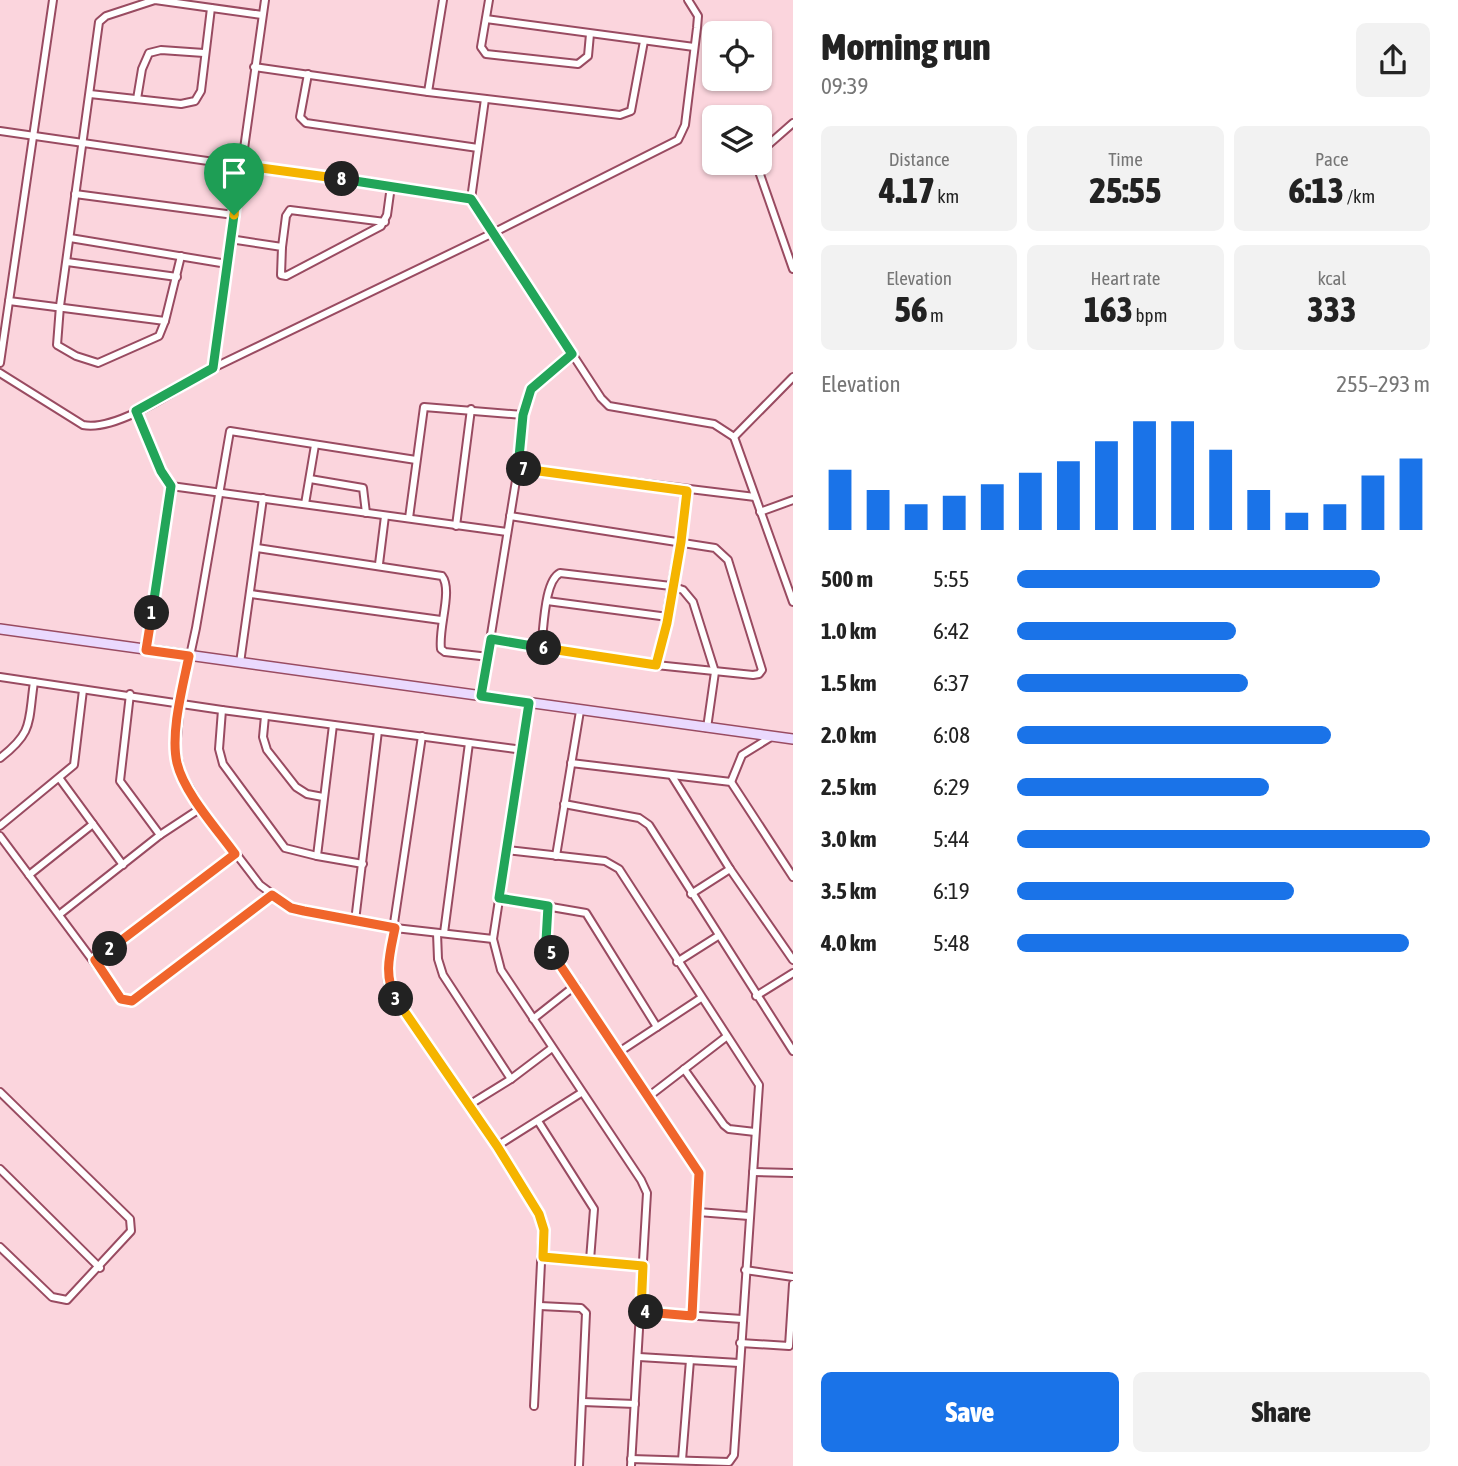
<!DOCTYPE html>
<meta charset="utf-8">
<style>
body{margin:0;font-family:"Asap Condensed",sans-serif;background:#f2f2f2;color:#222;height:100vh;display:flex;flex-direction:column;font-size:26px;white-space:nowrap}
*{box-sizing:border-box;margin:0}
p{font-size:23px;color:#767676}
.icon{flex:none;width:38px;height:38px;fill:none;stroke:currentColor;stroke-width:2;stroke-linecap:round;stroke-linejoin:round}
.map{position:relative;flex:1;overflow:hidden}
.sheet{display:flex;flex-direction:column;background:#fff;width:665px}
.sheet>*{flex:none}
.fabs{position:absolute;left:702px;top:21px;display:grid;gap:14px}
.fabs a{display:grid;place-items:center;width:70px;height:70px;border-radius:10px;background:#fff;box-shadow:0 2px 5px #0004;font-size:35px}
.pin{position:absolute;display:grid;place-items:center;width:60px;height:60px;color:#fff;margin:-72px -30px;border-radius:50% 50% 50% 0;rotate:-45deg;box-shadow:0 0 7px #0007}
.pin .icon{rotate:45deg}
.km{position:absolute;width:35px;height:35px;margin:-18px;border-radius:50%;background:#222;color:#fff;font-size:19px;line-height:35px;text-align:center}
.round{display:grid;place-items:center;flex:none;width:74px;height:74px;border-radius:10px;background:#f2f2f2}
.head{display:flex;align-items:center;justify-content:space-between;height:119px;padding:0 28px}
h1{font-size:38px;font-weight:800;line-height:52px}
.figures{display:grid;grid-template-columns:repeat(3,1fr);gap:10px;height:119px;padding:7px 28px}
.figures div{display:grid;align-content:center;border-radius:10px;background:#f2f2f2;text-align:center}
.figures b{font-size:35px;font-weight:800}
.figures small{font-size:19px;font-weight:400}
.figures p{font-size:19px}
.chart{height:196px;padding:14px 28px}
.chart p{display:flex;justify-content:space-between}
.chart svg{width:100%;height:126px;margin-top:7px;stroke:#1a73e8;stroke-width:6}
.primary-button{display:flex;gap:14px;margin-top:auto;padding:14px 28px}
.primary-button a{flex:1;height:80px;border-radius:10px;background:#1a73e8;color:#fff;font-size:28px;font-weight:800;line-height:80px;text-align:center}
.primary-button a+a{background:#f2f2f2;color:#222}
ul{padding:0 28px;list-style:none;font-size:23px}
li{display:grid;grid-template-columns:112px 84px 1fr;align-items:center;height:52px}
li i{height:18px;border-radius:9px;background:#1a73e8}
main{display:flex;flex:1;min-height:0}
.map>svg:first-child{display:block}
</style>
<main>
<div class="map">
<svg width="793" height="1466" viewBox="0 0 793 1466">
<rect width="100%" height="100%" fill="#fbd5dd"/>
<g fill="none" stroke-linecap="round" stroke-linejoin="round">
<g stroke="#994b61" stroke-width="10">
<g id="street">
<polyline points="489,0 481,47 486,54 578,64 588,56 590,34"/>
<polyline points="486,19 694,47"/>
<polyline points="254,67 428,92 620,115 631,111 644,41"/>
<polyline points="308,74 300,117 306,123 478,148"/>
<polyline points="428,92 443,0"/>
<polyline points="90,94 181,104 195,101 201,91 211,8"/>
<polyline points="137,99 142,69 149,53 161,50 204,53"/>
<polyline points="0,131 471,199 601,398 609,406 714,424 734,437 793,602"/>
<polyline points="760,152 793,123"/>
<polyline points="756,163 793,269"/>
<polyline points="75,194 234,215"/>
<polyline points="471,199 485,99"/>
<polyline points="70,238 227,264"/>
<polyline points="230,239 282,247 281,275 286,276 381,226 387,215 391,186"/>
<polyline points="282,247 286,216 290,210 385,222"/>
<polyline points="181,256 165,321 159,336 98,363 76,356 57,345 60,306 99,22 106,16 155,0 262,15"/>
<polyline points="67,262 177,277"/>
<polyline points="9,301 165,321"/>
<polyline points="0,363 53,0"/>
<polyline points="213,368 495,232 678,140 685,125 697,28 698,16 688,0"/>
<path d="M0,373L83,425C118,432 181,386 213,368L265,0"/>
<polyline points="136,411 161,472 171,486 507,532"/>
<polyline points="734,437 793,377"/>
<polyline points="416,460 230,431 196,628 180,702 176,750 181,773 201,808 260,885 291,908 395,928 493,939"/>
<polyline points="518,468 755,497"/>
<polyline points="310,479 363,488 366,513"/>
<polyline points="305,504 315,445"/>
<polyline points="760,512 793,500"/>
<polyline points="409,518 424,407 523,415"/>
<polyline points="456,526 471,409"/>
<path d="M257,548L442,576C453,590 438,628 441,649L445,652L489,657"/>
<polyline points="379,564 385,516"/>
<polyline points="251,594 441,620"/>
<polyline points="547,601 668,617"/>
<polyline points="491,639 656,665 753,675 759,674 762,670 728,560 715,548 510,516"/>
<path d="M541,647C544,629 544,581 560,573L671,586L683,590L693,602L715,672L707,728"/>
<polyline points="146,650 171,486"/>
<polyline points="240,663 263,498"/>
<path d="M656,665C664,638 667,611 672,584C678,552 684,522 687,491"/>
<polyline points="0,677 222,710 523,750"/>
<polyline points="130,694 120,781 160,835"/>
<polyline points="481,696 518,468 523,415 533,386 572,354"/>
<polyline points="529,703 493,939 501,970 641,1180 647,1193 631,1466"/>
<polyline points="222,710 219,749 223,764 285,848 317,856"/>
<polyline points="265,716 263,737 267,750 296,787 307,794 323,797"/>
<polyline points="333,725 317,856 363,864"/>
<polyline points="422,736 387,970 388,983 394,996 497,1146 543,1222 534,1406"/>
<path d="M0,758C34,732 28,722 34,682"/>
<polyline points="571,763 731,782 793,877"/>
<polyline points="672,776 730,869 793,960"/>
<polyline points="60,779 123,865"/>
<polyline points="731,782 742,755 771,737"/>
<polyline points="564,804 639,818 649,825 793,1051"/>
<polyline points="0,826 74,765 83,690"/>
<polyline points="0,836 123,1001 136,999 272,895"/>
<polyline points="507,850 605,861 619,869 759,1085 734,1455 729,1462 631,1459"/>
<polyline points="556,856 580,711"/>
<polyline points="29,875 93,824"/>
<polyline points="691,894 730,869"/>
<polyline points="499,898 586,913 657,1027"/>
<polyline points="548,906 546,935 550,950 699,1173 692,1316"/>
<polyline points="60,914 160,835 201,808"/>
<polyline points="355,921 378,731"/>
<polyline points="437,933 438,959 443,975 511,1079"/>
<polyline points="444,933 469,743"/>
<polyline points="95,960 235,854"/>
<polyline points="677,962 718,936"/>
<polyline points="756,996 793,973"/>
<polyline points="533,1019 576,985"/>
<polyline points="619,1052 701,998"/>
<polyline points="684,1069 724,1125 729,1129 755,1132"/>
<polyline points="0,1092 130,1219 131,1231 67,1300 52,1297 0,1247"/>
<polyline points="648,1097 726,1037"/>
<polyline points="469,1105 511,1079 552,1048"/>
<polyline points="538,1121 594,1209 590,1260"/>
<polyline points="497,1146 581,1093"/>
<polyline points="0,1169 100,1268"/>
<polyline points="753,1172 793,1173"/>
<polyline points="698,1212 749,1216"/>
<polyline points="543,1257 643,1266"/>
<polyline points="745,1270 793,1277"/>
<polyline points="540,1306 581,1308 586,1313 579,1466"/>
<polyline points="641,1312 742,1319"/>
<polyline points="740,1343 789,1346 793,1284"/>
<polyline points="639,1357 739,1363"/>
<polyline points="583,1402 635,1404"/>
<polyline points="682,1460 690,1360"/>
</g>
</g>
<g stroke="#994b61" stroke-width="12">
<polyline id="secondary" points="0,629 793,739"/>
</g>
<use href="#street" stroke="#fff" stroke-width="6"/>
<use href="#secondary" stroke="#ead9fe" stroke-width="9"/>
</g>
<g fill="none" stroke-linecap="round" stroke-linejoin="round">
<g stroke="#fff" stroke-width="14">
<polyline id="split-1" points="152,613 171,486 161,471 136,411 213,368 234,215"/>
</g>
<g stroke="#fff" stroke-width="14">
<path id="split-2" d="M110,949L235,854C217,829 184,793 177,763C170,733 183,686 189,656L146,650L152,613"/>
</g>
<g stroke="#fff" stroke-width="14">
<path id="split-3" d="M110,949L95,960L121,999L132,1001L272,895L291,908L304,911L395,928C390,953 383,975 396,999"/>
</g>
<g stroke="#fff" stroke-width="14">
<polyline id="split-4" points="396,999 497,1146 539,1214 544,1230 543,1257 643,1266 641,1312 646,1312"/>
</g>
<g stroke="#fff" stroke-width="14">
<polyline id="split-5" points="552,953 699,1173 692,1316 646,1312"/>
</g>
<g stroke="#fff" stroke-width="14">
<polyline id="split-6" points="544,648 491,639 481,696 529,703 499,898 548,906 546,941 552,953"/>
</g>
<g stroke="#fff" stroke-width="14">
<polyline id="split-7" points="524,469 687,491 681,542 667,623 656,665 544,648"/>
</g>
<g stroke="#fff" stroke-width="14">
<polyline id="split-8" points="342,179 471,199 572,354 531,389 523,415 518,468 524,469"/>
</g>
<g stroke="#fff" stroke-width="14">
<polyline id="split-9" points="234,215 240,165 342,179"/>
</g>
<use href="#split-1" stroke="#22a559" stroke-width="9"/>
<use href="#split-2" stroke="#f0652b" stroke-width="9"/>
<use href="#split-3" stroke="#f0652b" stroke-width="9"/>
<use href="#split-4" stroke="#f5b400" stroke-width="9"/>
<use href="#split-5" stroke="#f0652b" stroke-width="9"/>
<use href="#split-6" stroke="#22a559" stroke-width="9"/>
<use href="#split-7" stroke="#f5b400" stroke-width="9"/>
<use href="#split-8" stroke="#22a559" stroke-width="9"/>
<use href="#split-9" stroke="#f5b400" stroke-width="9"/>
</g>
</svg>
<div class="fabs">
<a><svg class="icon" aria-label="locate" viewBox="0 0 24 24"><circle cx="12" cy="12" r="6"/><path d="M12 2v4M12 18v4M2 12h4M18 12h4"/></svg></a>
<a><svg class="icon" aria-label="layers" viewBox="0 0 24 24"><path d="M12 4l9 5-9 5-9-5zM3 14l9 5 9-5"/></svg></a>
</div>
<div class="pin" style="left:234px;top:215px;background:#1e9e55"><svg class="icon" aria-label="arrive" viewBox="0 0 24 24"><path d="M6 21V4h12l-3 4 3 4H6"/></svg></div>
<b class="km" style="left:152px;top:613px">1</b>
<b class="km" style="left:110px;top:949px">2</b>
<b class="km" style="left:396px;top:999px">3</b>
<b class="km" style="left:646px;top:1312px">4</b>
<b class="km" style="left:552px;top:953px">5</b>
<b class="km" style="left:544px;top:648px">6</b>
<b class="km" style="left:524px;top:469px">7</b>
<b class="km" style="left:342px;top:179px">8</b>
</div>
<section class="sheet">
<div class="head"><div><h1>Morning run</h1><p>09:39</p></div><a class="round"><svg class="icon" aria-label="share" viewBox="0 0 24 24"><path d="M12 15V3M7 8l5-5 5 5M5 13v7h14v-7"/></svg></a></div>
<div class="figures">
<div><p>Distance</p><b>4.17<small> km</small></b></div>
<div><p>Time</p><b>25:55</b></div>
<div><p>Pace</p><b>6:13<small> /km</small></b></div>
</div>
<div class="figures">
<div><p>Elevation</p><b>56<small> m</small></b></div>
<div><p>Heart rate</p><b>163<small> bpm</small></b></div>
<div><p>kcal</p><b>333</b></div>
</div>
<div class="chart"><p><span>Elevation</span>255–293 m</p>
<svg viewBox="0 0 160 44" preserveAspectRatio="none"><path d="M5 44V23M15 44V30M25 44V35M35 44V32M45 44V28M55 44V24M65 44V20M75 44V13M85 44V6M95 44V6M105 44V16M115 44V30M125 44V38M135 44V35M145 44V25M155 44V19"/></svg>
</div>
<ul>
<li><b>500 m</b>5:55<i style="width:88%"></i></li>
<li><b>1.0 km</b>6:42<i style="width:53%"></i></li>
<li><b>1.5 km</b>6:37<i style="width:56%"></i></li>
<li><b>2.0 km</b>6:08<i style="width:76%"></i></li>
<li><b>2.5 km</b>6:29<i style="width:61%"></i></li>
<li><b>3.0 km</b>5:44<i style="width:100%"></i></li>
<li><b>3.5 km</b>6:19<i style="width:67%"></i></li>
<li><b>4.0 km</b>5:48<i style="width:95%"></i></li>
</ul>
<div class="primary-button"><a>Save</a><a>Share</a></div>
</section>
</main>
